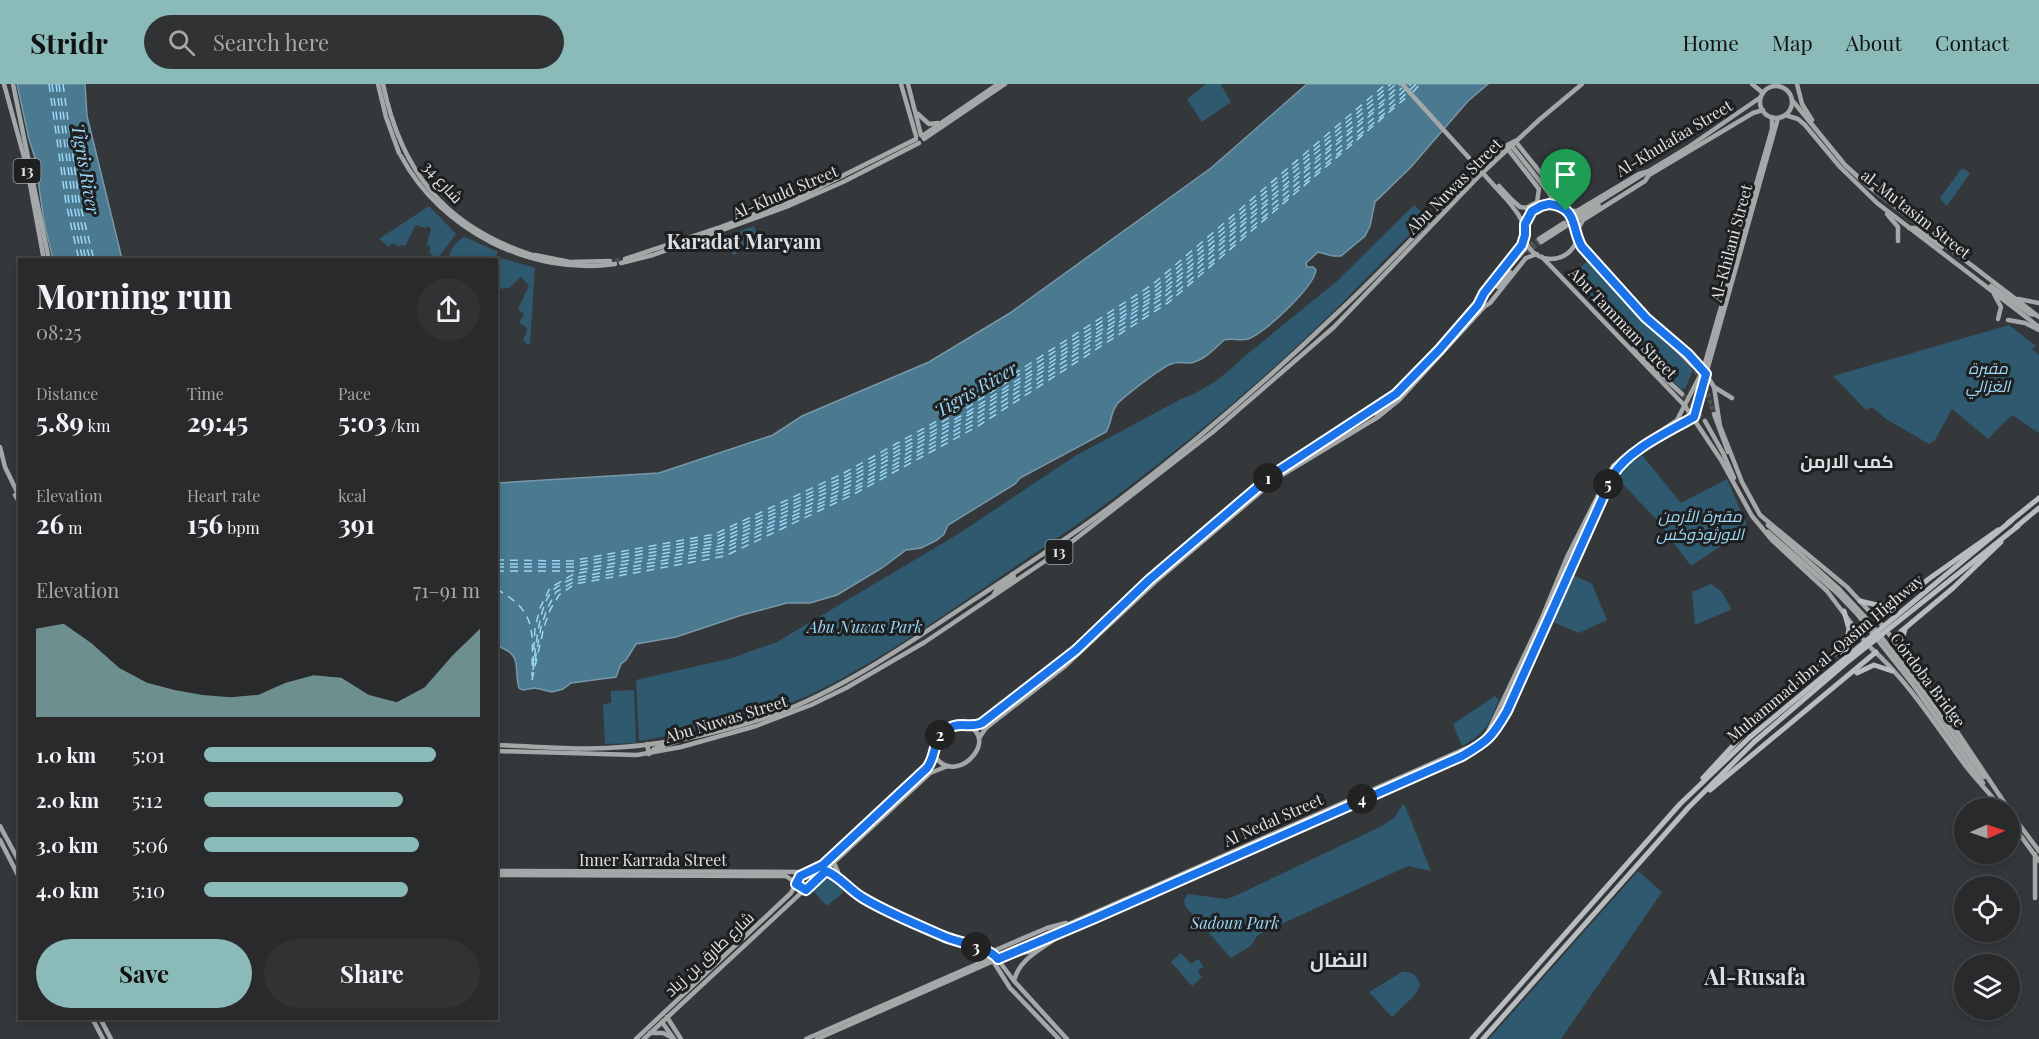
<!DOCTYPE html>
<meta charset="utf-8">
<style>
body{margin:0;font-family:"Playfair Display",Cairo,serif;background:#303234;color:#f1f3f6;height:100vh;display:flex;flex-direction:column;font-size:22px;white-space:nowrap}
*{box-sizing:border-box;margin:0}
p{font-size:20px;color:#a5a7a9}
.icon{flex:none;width:33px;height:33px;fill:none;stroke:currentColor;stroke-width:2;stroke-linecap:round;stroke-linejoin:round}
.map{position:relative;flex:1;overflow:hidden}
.side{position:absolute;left:18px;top:174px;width:480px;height:762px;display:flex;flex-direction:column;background:#282a2c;border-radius:0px;box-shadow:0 3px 9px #0003,0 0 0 2px #444648}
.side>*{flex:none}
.needle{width:39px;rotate:88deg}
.controls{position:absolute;left:1954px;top:714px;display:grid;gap:12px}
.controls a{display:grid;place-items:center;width:66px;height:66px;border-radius:50%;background:#282a2c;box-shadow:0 3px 9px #0003,0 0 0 2px #444648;font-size:30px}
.pin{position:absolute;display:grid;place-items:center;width:51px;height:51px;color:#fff;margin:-62px -26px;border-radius:50% 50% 50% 0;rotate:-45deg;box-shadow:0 0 6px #0007}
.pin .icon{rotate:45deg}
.km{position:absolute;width:30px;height:30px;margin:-15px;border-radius:50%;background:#222;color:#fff;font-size:16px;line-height:30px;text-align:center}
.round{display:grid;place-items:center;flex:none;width:63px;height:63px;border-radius:32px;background:#303234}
.headline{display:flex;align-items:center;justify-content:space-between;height:102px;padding:0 18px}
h1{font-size:33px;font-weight:700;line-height:45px}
.metrics{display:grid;grid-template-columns:repeat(3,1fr);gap:9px;height:102px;padding:6px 18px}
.metrics div{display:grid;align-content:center}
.metrics b{font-size:26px;font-weight:700}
.metrics small{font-size:16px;font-weight:400}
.metrics p{font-size:16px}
.chart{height:168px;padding:12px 18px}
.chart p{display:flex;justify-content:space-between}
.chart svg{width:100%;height:108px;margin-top:6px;fill:#8bbbb9;opacity:.7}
.cta{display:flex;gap:12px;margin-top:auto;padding:12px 18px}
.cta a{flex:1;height:69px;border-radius:36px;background:#8bbbb9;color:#111;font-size:24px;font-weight:700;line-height:69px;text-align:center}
.cta a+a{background:#303234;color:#f1f3f6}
ul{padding:0 18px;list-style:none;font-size:20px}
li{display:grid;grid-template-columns:96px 72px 1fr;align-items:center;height:45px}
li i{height:15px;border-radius:8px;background:#8bbbb9}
header{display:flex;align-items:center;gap:36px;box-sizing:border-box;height:84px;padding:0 30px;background:#8bbbb9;color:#111}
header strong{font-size:28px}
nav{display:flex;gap:33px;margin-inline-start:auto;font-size:21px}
.search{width:420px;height:54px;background:#303234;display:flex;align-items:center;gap:15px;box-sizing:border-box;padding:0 21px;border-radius:33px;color:#a5a7a9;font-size:22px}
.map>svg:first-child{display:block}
</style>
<header>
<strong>Stridr</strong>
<div class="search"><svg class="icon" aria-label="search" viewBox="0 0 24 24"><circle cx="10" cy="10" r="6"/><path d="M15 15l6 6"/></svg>Search here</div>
<nav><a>Home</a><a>Map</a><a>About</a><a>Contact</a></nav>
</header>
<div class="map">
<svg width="2039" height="955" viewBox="0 0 2039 955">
<rect width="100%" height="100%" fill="#35383a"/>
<g fill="#2e596e">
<polygon points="1206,0 1222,0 1221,1 1231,18 1202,38 1187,15"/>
<polygon points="1962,84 1970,89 1947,122 1940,114"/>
<path d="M1414,121L1427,133C1379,181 1333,230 1283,275C1228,325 1170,372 1111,416C1075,443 1037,467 1000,493C938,535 875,580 807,612C754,636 696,647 639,657L636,596L732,574L777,558L958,450L1075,372L1181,315L1194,310L1216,297L1239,278L1240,276L1337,197Z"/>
<polygon points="429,122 456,150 437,175 428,168 431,166 429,161 426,162 431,145 428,142 425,144 416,141 405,162 402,161 398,162 392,159 389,163 379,155"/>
<polygon points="754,142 759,156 743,164 736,163 737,170 733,171 727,152"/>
<path d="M465,153L498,168L495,175H449C449,167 457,155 465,153Z"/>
<polygon points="501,174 535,184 530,260 528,261 523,256 527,247 526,243 519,239 524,230 518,225 529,202 521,193 509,204 497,205 497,187"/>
<polygon points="1589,176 1693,286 1685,305 1681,305 1568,193 1588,177 1656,249"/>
<polygon points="2009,241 2036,262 2032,265 2039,271 2039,349 2012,331 1988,355 1952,325 1935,356 1929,360 1886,335 1872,323 1866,326 1833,292"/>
<polygon points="1642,371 1681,419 1727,395 1748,444 1691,482 1656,435 1618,395 1618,389"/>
<polygon points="1571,490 1592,500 1607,536 1579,549 1550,537"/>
<polygon points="1711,500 1721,507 1731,524 1730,526 1695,541 1692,508"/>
<polygon points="634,606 636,659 605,660 603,620 611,619 611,607"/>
<path d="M1495,612L1499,616C1488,641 1487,649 1462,662L1453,640Z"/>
<polygon points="1403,720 1406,724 1431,787 1408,782 1262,849 1257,852 1251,862 1231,874 1185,822 1184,816 1188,810 1226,815 1235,812 1382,742 1395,733"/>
<polygon points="1638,787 1662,808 1561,955 1489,955"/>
<path d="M826,791C834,792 842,800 843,809L828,821H826L813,807V803Z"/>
<polygon points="1181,869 1191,880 1198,875 1204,883 1199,885 1198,888 1202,893 1192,902 1171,878"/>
<path d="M1402,888C1413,888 1416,890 1420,901L1415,911L1392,933L1369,908Z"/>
</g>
<g fill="#4a7990" stroke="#7798a9" stroke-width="1.5">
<polygon points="17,0 85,0 87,32 122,175 53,175 44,138 35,74 29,55"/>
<path d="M1307,0H1488L1468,17L1411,83L1375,118L1370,142L1365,152L1341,172H1333L1318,168L1306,179L1307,183H1313L1316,186C1314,203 1264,250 1248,255C1240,257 1232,254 1224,256C1215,264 1204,277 1190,279C1183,279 1177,277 1171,280C1162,283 1126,311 1118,319C1110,328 1112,339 1106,348L1020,394L1015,400L948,441L944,450L937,456L921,464L906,466L882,484L837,511L810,519H787L742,531L676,553L636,560L626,576L621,580L616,593L571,599L563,605L552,608L535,604L523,606L519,604C513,583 524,571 497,562V399L659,389L773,351L802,332L929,278L1010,229L1211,84Z"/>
</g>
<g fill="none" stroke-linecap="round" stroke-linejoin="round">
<g stroke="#9bd7f6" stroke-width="1.5" stroke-dasharray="8 6" stroke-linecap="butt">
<polyline points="49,0 66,119 79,176"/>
<polyline points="52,0 69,119 83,176"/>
<polyline points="56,0 73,118 86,176"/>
<polyline points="59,0 76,117 90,176"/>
<polyline points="63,0 79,116 94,176"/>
<polyline points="1413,8 1420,0"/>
<polyline points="496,476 571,477 715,450 842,390 964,322 1152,201 1386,0"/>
<polyline points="496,480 572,480 716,453 844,393 965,325 1154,204 1391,0"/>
<polyline points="496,483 573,483 718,456 845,396 968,328 1157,206 1396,0"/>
<polyline points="496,487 573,487 719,459 847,399 970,330 1159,209 1383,17 1401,0"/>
<path d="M496,505C539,528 532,550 532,592"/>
<polyline points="535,577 541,543 547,525 556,508 575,497 724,468 853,407 976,339 1167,216 1391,24 1416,0"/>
<polyline points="533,580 535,544 540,524 550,504 574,490 721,462 849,402 972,333 1161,211 1402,4"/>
<path d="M533,586C536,565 538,522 553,506C558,501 568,497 574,494L722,465L851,405L974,336L1164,213L1388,22L1411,0"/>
<polyline points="532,596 544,543 550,526 559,511 575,500 725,472 854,410 978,342 1169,218 1409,11"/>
</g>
<g stroke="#4e5153" stroke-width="4.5" stroke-dasharray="4.5 2" stroke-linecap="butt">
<polyline points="1564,139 1576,132"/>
<polyline points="1566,142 1578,135"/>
<polyline points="1525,165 1539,155"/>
<polyline points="1527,168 1541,158"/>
<polyline points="615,177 620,176"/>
<polyline points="1692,281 1706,304 1714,330"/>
<polyline points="1682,310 1705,337"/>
</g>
<g stroke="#a4a8a9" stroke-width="4.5">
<polyline points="4,0 27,84 44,176"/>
<polyline points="13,0 49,176"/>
<polyline points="378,0 386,33 399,69"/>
<path d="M383,0C401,88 445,142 532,171"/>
<polyline points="901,0 916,52"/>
<polyline points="908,0 921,51"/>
<polyline points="1752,0 1763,9"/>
<polyline points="1797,0 1802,20 1812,36"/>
<circle cx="1776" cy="18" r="16"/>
<polyline points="1792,16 1845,81 1867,101 2039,233"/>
<polyline points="918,30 929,40 938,39"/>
<polyline points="1785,31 1798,35 1805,41 1840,83 1877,119 2039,243"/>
<polyline points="922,52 998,0"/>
<polyline points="924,55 1005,0"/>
<polyline points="1515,57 1556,108 1562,123"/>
<polyline points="1511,61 1550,110 1552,116 1549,120"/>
<polyline points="1507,64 1539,105 1537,118 1526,124"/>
<path d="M401,72C441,147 532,192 615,180"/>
<polyline points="1512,116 1520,123 1528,124"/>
<polyline points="1509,118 1518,130 1524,141"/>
<circle cx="1551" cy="148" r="27"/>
<polyline points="1566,127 1577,127 1639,90 1649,87 1687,64 1761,13"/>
<polyline points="1887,130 1898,143 1898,157"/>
<polyline points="1905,130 1921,130"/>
<polyline points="1576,132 1645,89"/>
<polyline points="1578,135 1599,122"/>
<polyline points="1909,144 1916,144 1942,163"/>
<polyline points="1577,147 1583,136 1645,97 1649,91 1753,29 1763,26"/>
<polyline points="1577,154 1582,163 1646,234 1688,270 1706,290 1714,303 1720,342 1742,398 1760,431 1847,503 1881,540"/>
<polyline points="1539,155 1564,139"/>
<polyline points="1541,158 1566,142"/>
<polyline points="535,171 570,178 610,177"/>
<polyline points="1542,173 1685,322 1721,376 1752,432 1772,456 1827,507 1863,555"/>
<polyline points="625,175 718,144 798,114 916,55"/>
<polyline points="621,179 653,171 786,123 843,98 919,59"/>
<polyline points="1991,202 2030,230 2036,231"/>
<polyline points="1498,203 1510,188"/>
<polyline points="1994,210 2001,223 1998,235"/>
<polyline points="2018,215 2039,219"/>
<polyline points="1480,218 1525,165"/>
<polyline points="2008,236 2025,239 2039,246"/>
<polyline points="1656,245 1692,281"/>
<polyline points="1633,265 1682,310"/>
<polyline points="1714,303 1732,314"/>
<polyline points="1714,330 1728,368"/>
<polyline points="1377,333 1378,328 1388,318"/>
<polyline points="1694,333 1778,34"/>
<polyline points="1705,337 1723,369 1734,394"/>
<polyline points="0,363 5,383 20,414"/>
<polyline points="15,411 20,420"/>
<polyline points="1768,441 1839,505"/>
<polyline points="1768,448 1836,508"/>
<polyline points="993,512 997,505 1014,493 1012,490"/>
<polyline points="1889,550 1908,574 2008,724"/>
<path d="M1871,564C1908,597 1936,642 1965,681C1976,696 1990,709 2001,724"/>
<polyline points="1915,596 1984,693"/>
<polyline points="1911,598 1983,699"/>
<polyline points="1506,625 1506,619 1510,607"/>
<path d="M960,640C1005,647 960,704 936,674L935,658L944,647Z"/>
<polyline points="1496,640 1502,623"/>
<polyline points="971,643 982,639 1076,566 1149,496 1272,391 1396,310 1439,266 1477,222 1483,209 1522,161 1525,151"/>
<polyline points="979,654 986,644 1064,583 1155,498 1277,394 1378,333 1399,316 1484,223 1490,219 1526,174 1537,170"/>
<polyline points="647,660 649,670 654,665 678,657"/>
<path d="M496,661C533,662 571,666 607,664C657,662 710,651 758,636C831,614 909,559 972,517C1020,485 1069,454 1114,420C1192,361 1264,299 1334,232C1375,194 1413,154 1451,114C1467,98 1495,65 1515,57"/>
<polyline points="496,667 637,671 681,663 756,642 811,621 846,604 925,558 1060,467 1214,347 1334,243 1479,92 1539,36 1582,0"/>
<polyline points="2010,728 2039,767"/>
<polyline points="2010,737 2039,777"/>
<polyline points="0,742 20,779"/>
<polyline points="0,756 20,795"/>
<polyline points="2035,770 2035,814"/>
<polyline points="834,779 841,795 850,805 865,815 948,854 993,869 1014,897 1067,955"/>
<polyline points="496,787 804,788"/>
<polyline points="813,788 826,787 841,795"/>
<polyline points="496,791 786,792 806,806"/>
<polyline points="991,868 1047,844 1066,839"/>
<polyline points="1017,869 1028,868 1040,863"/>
<polyline points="993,877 1010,904 1059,955"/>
<path d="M1014,897C1019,874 1043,865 1060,851"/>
<polyline points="667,933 681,955"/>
<polyline points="92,934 103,955"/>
<polyline points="100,934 111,955"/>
<polyline points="662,938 674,955"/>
<polyline points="650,949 663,949 671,953"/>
<polyline points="636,955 791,809 800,792 817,785 826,778 927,684 935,670"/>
<polyline points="644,955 930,689 948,682"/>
<path d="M806,955C1025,860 1242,764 1460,667L1480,658L1488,648L1541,536L1567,473L1613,382L1627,370L1677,336L1703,286L1772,45V33"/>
<path d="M817,955L998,875L1095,834L1462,671C1488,657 1492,653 1507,627L1569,486L1617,384L1671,345L1694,333"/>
</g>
<g stroke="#b9bdbf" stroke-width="5">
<polyline points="2008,439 2039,414"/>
<polyline points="2016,443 2039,424"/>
<polyline points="1860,517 1877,521 1897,517"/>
<polyline points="1844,527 1849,545 1846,560"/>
<polyline points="1876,536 1930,494 1998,446"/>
<polyline points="1905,545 1902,556 1908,574"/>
<polyline points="1892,555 1953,504 2001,458"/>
<polyline points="1857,589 1874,581 1892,587"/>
<polyline points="1703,694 1766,626 1860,549"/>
<polyline points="1710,706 1876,568"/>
<polyline points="1472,955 1680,720 1750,653"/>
<polyline points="1483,955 1688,724 1754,658"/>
</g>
<g stroke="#a4a8a9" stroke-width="4.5">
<polyline points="1402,0 1509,118"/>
<polyline points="1499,102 1512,116"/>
<polyline points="1839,505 1867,535 1915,596"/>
<polyline points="1836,508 1858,531 1911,598"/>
</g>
<g stroke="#b9bdbf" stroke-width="5">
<polyline points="1750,653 2011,437"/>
<polyline points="1754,658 1846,579 2018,442"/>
</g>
</g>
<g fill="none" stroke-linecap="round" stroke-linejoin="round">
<g stroke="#fff" stroke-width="12">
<path id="route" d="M1549,120C1579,123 1571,146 1582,163L1646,234L1688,270L1706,290L1694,333C1668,348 1628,366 1613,391L1507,627C1492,653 1488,657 1462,672L1095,834L998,875C988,862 958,859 943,852C916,840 888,829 863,814C849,806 841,793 826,787L806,806L796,800L800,792L823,781L927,684C939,668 930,650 954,642C964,639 972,644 982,639L1076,566L1149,496L1272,391L1396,310L1439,266L1478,221L1484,209L1522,161L1525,151V140L1532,127L1541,122Z"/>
</g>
<use href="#route" stroke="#1a73e8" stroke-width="8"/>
</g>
<g text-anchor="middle" stroke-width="6" stroke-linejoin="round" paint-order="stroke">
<g fill="#1e1f20" stroke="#a5a7a8" stroke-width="1.5">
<rect x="13.5" y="75" width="27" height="24" rx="4.5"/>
<rect x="1045.5" y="456" width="27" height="24" rx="4.5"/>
</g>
<g font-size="15" font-weight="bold" fill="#dfe1e2">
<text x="27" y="92">13</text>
<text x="1059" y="473">13</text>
</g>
<g font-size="16" fill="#dfe1e2" stroke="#1e1f20">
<text transform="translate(1674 54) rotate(-31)" y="6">Al-Khulafaa Street</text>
<text transform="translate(443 98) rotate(48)" y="6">شارع 34</text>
<text transform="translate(1454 102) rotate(-45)" y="6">Abu Nuwas Street</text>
<text transform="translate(785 108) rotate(-23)" y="6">Al-Khuld Street</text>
<text transform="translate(1916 130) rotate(38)" y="6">al-Mu'tasim Street</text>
<text transform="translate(1731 159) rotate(-75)" y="6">Al-Khilani Street</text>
<text transform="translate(1623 239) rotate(46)" y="6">Abu Tammam Street</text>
<text transform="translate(1825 574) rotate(-40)" y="6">Muhammad ibn al-Qasim Highway</text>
<text transform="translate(1928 596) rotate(53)" y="6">Córdoba Bridge</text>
<text transform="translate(726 635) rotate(-17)" y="6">Abu Nuwas Street</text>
<text transform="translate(1273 736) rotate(-24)" y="6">Al Nedal Street</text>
<text x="653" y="782">Inner Karrada Street</text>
<text transform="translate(709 870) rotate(-43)" y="6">شارع طارق بن زياد</text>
</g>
<g font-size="16" font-style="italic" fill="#9cd8f6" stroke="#1e1f20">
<text x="1988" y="290">مقبرة<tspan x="1988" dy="18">الغزالي</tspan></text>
<text x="1700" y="438">مقبرة الأرمن<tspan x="1700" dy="18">الاورثوذوكس</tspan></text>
<text x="865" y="549">Abu Nuwas Park</text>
<text x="1235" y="845">Sadoun Park</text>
</g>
<g font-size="18" font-style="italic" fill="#9bd7f6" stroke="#1e1f20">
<text transform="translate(85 85) rotate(80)" y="6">Tigris River</text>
<text transform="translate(976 306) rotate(-30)" y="6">Tigris River</text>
</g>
<g font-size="18" font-weight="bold" fill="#dbdfe1" stroke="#1e1f20">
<text x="1847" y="384">كمب الارمن</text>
</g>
<g font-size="20" font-weight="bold" fill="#dbdfe1" stroke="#1e1f20">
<text x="744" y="165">Karadat Maryam</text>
<text x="1339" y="883">النضال</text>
</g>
<g font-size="22" font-weight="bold" fill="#dbdfe1" stroke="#1e1f20">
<text x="1755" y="901">Al-Rusafa</text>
</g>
</g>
</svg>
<div class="controls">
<a><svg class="needle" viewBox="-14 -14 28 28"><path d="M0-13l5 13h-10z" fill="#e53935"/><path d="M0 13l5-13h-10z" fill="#a5a7a9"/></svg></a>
<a><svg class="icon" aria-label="locate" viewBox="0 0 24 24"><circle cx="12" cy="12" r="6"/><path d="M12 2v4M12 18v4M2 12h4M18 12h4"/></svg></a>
<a><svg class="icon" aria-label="layers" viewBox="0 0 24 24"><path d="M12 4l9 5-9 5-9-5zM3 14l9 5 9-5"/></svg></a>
</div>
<div class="pin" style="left:1566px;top:127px;background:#1e9e55"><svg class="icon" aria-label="arrive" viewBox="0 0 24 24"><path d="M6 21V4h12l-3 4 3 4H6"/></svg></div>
<b class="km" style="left:1268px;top:394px">1</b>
<b class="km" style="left:940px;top:651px">2</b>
<b class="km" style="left:976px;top:863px">3</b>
<b class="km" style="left:1362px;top:715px">4</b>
<b class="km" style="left:1608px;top:400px">5</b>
<section class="side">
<div class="headline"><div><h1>Morning run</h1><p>08:25</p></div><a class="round"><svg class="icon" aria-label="share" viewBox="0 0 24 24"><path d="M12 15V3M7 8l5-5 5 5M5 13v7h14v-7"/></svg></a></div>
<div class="metrics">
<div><p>Distance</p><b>5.89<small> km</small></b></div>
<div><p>Time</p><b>29:45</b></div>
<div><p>Pace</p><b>5:03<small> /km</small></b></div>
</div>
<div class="metrics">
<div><p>Elevation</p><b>26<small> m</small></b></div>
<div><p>Heart rate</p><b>156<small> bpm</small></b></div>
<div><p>kcal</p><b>391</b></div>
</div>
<div class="chart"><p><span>Elevation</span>71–91 m</p>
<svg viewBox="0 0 160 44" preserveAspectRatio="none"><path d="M0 44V8L10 6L20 14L30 24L40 30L50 33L60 35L70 36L80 35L90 30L100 27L110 28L120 35L130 38L140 32L150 19L160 8V44z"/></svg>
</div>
<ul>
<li><b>1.0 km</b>5:01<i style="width:84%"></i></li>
<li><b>2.0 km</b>5:12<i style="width:72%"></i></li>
<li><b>3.0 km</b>5:06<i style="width:78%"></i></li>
<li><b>4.0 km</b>5:10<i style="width:74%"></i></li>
</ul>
<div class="cta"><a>Save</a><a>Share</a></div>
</section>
</div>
